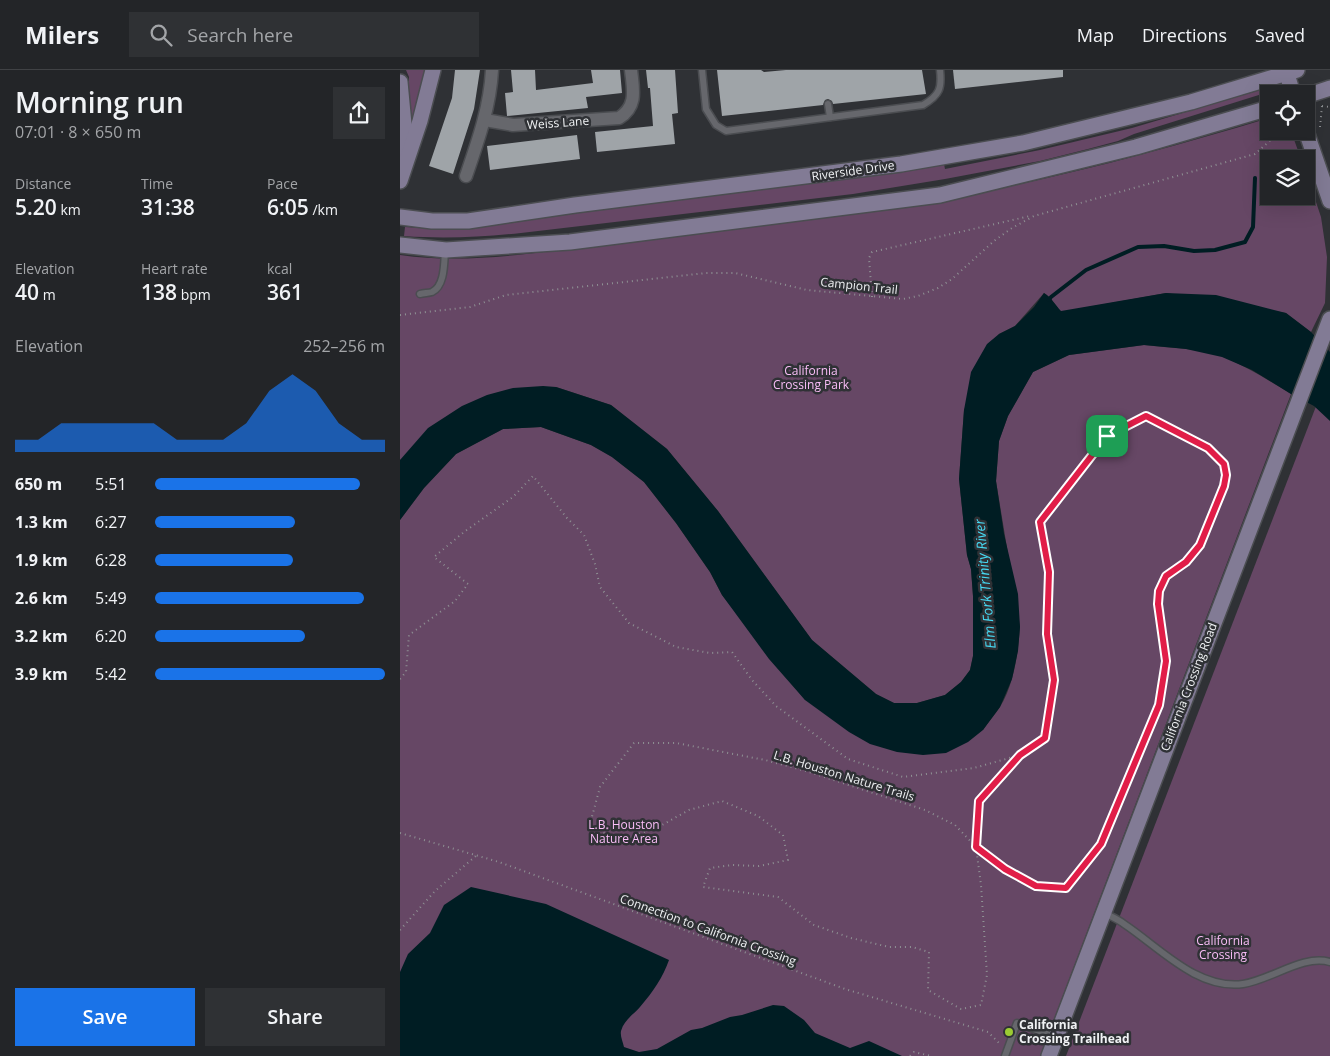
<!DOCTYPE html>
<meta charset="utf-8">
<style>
body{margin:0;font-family:"Open Sans",sans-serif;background:#2f3134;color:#f1f3f6;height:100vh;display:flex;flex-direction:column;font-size:19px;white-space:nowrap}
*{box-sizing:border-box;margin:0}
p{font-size:16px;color:#a3a5a8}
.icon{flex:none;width:28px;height:28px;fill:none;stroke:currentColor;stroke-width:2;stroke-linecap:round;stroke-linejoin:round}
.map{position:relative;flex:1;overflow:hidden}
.panel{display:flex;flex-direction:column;background:#232528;width:400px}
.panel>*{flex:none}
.buttons{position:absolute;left:860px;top:15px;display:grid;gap:10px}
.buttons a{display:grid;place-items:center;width:55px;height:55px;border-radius:0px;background:#232528;box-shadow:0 5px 20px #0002,0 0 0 1px #404245;font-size:25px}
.pin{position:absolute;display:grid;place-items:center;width:42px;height:42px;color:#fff;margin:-21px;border-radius:10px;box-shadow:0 2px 8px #0006}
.round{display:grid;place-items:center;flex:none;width:52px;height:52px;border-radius:0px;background:#2f3134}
.head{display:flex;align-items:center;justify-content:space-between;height:85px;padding:0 15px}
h1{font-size:28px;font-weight:600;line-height:38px}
.figures{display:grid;grid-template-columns:repeat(3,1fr);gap:8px;height:85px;padding:5px 15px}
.figures div{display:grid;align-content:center}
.figures b{font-size:21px;font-weight:600}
.figures small{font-size:14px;font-weight:400}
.figures p{font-size:14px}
.chart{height:140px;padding:10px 15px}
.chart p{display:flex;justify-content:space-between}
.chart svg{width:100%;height:90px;margin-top:5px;fill:#1a73e8;opacity:.7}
.action{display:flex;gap:10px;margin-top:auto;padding:10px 15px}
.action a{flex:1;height:58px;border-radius:0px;background:#1a73e8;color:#fff;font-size:20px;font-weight:600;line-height:58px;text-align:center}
.action a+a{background:#2f3134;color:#f1f3f6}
ul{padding:0 15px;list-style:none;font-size:16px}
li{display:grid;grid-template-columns:80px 60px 1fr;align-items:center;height:38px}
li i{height:12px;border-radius:6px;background:#1a73e8}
header{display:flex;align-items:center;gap:30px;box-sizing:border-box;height:70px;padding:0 25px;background:#232528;border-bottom:1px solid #404245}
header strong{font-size:24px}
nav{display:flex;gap:28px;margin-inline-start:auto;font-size:18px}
.search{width:350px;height:45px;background:#2f3134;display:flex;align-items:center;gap:12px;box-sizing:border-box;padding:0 18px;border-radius:0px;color:#a3a5a8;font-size:19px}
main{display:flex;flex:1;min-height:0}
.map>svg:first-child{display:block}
</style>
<header>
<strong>Milers</strong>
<div class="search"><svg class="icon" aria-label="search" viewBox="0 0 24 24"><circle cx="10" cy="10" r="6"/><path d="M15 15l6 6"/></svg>Search here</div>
<nav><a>Map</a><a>Directions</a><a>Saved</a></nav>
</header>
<main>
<section class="panel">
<div class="head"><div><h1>Morning run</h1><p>07:01 · 8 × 650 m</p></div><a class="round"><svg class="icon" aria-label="share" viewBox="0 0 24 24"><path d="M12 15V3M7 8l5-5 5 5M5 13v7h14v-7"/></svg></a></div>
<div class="figures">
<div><p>Distance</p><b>5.20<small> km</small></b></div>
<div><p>Time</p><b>31:38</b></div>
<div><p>Pace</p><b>6:05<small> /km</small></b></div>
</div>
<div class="figures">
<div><p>Elevation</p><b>40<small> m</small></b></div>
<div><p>Heart rate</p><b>138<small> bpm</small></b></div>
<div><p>kcal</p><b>361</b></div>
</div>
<div class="chart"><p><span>Elevation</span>252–256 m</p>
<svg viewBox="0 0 160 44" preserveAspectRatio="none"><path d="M0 44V38L10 38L20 30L30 30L40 30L50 30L60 30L70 38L80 38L90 38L100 30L110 14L120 6L130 14L140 30L150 38L160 38V44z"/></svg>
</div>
<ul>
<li><b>650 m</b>5:51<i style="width:89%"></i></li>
<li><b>1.3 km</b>6:27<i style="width:61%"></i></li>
<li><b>1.9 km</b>6:28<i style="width:60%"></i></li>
<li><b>2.6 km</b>5:49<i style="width:91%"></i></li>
<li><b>3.2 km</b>6:20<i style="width:65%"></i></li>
<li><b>3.9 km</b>5:42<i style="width:100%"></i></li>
</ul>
<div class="action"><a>Save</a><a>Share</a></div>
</section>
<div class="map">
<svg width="930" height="986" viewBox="0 0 930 986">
<rect width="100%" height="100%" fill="#2f3135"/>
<g fill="#664765">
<polygon points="6,0 26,0 13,53 9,55 9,7"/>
<path d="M860,20L862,24L734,64L718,71L688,79L640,91L545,109L453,124L121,163C82,167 44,169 4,166L5,157L42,159L72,158L113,150L544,94L545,99L640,80L732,58Z"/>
<path d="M869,48V61H891L901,89H869V126H906V102L921,147L927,187L925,233L911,262L886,243L766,223L661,242C655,235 652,228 644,223L615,256L599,264L564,340L559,409L567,485L571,499L573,526V586L570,600L561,612L545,625L517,633H494L476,624L412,570L318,441L267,379L211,335L156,317L0,390V185C77,196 157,179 234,170C332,159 431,148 529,132C644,112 757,82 869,48Z"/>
<path d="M744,275C770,278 799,278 824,287C848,297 869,311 891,324L640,986H0V450L24,418L56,384L103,359L141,357L191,375L212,387L244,412L276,453L310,502L322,525L405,630L583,660C588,652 595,645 600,637C614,614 618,584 620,557L596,411L599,371L608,346L633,302L669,285Z"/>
<polygon points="930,300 930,986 666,986"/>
</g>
<g fill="#001d23">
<path d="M644,223C652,228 655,235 661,241L766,223L816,225L886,243L911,262L930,282V351L914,336L891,324L852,300L822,287L786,279L744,275L669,285L633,302L608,346L599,371L596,411L604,464L618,524L620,557L618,581L612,609L600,637L583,660L568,672L546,683L523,685L497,682L470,674L449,662L405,630L369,589L322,525L310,502L276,453L244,412L212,387L191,375L141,357L103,359L56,384L24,418L0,450V390L28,358L62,336L87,325L113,318L143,316L156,317L211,335L267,379L318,441L412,570L476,624L494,633H517L545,625L561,612L570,600L573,586V526L571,499L567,485L559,409L564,340L571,302L587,274L599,264L615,256L634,237Z"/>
<path d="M71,817L146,834L269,890C263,907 253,922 240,937C234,944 224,950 221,961C220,966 223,972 224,977L239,982L257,979L291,960L302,958L330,947L342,945L373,935L384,936L404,950L415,963L450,978L469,971L502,986H0V902L8,884L30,863L44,835Z"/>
</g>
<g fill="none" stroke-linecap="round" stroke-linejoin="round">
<polyline stroke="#001d23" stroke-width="4" points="649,230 651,227 686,200 738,177 764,176 794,181 815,180 845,172 853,157 855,108"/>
</g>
<g fill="#9fa4a8">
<polygon points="55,0 80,0 74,39 53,104 29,96 52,28"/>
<polygon points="111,0 135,0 136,20 193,13 191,0 220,0 222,23 186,27 188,38 107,46 105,23 113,22"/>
<polygon points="246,0 275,0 278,43 272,44 275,74 197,82 195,62 253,56 250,18 248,18"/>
<polygon points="317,0 361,0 364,2 386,0 522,0 526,24 433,34 432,31 428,29 425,30 423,35 322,46"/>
<polygon points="553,0 663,0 663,7 555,19"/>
<polygon points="177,65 180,89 90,100 87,76"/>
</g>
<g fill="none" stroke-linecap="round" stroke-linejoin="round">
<g stroke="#4b4d51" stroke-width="9">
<g id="lane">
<path d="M302,0L306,39L316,55L326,61L523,35C540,25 542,18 540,0"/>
<polyline points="428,34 430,47"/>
<path d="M20,224C24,223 29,223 32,222C45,216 44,193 45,181"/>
<path d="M704,843C710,846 718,849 724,854C759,877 797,920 843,914C871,910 903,884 930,892"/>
<polyline points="605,986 617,953 656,967"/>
</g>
</g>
<g stroke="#4b4d51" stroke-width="15">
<g id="street">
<path d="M85,50L113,55L219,48C238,36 233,19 231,0"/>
<path d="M66,106C78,71 90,37 92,0"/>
</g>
</g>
<g stroke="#4b4d51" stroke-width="18">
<g id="secondary">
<polyline points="888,0 887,4 893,24"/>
<polyline points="0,12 7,86"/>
<polyline points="906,26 930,18"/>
<polyline points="906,61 930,131"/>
<polyline points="0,111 20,51 33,0"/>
<polyline points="0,147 32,151 68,151 175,135 501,94 623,73 791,32 897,0"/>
<polyline points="0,175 46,180 170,172 540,125 736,77 869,38"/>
<polyline points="649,986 930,249"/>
</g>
</g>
<g stroke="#8f9194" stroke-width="2" stroke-dasharray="1 4" stroke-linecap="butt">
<polyline points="922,36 930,37"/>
<polyline points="920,57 922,36"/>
<polyline points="472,227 469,188 472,182 630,146"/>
<polyline points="0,245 70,237 106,225 306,203 335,203 407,220 503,229 518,226 538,218 552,209 594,171 612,158 634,146 855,84 873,68 877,61"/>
<polyline points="0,609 6,602 9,565 55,531 68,514 34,487 64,462 113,427 133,406 167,448 184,465 195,494 200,517 229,553 276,577 310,583 332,582 352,610 376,636 448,689 503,707 574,698 620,685"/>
<polyline points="620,685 645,668 654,610 647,564 649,502 640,452 707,367 746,346 808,378 824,394 826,405 824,416 799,475 786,492 766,506 759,521 758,534 766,591 759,635 701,774 666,818 636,816 605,799 576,777 555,755 525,740 406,701 365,690 276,673 234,673 200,717 190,754 218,772 262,755 289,740 322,731 358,746 383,765 388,790 359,796 332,795 310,798 303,817 378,827 414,855 451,868 489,877 512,877 529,882 528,920 561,939 581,935 587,905 581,815 576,777 579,731 620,685"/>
<polyline points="0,763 99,792 445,919 588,962 600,974"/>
<polyline points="0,860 35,821 77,785"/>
<polyline points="510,986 514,982 531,986"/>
</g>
<use href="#lane" stroke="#66676c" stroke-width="6"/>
<use href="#street" stroke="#66676c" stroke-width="12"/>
<use href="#secondary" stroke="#827b95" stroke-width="15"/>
</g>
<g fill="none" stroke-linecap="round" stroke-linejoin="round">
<g stroke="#fff" stroke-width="10">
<polygon id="route" points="746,346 808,378 824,394 826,405 824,416 800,475 786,492 766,506 759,521 758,534 766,591 759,635 701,774 666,818 636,816 605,799 576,777 579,731 620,685 645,668 654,610 647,564 649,502 640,452 707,366"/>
</g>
<use href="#route" stroke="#e11d48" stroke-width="6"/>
</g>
<circle fill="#9bcb33" stroke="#2f3135" stroke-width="2" cx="609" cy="962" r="5"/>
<g text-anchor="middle" stroke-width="5" stroke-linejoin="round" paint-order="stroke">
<g font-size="12" fill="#f0f2f4" stroke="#2f3135">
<text transform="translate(158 53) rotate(-4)" y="4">Weiss Lane</text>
<text transform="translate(453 101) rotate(-8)" y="4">Riverside Drive</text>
<text transform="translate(459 216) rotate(6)" y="4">Campion Trail</text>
<text transform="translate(789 617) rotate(-69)" y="4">California Crossing Road</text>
<text transform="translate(444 706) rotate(17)" y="4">L.B. Houston Nature Trails</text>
<text transform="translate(308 860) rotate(20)" y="4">Connection to California Crossing</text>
</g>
<g font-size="12" fill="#fabef8" stroke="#2f3135">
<text x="411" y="305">California<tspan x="411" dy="14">Crossing Park</tspan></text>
<text x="224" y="759">L.B. Houston<tspan x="224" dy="14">Nature Area</tspan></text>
<text x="823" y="875">California<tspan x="823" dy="14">Crossing</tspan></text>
</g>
<g font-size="12" font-weight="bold" fill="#f0f2f4" stroke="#2f3135" text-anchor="start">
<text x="619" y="959">California<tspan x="619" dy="14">Crossing Trailhead</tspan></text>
</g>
<g font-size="14" font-style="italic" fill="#46d9f3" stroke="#2f3135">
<text transform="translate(585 514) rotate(-95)" y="5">Elm Fork Trinity River</text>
</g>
</g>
</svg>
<div class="buttons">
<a><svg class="icon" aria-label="locate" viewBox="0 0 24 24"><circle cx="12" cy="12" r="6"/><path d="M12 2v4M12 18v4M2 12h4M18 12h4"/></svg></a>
<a><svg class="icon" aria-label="layers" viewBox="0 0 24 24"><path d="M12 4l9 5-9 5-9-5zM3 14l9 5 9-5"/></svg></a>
</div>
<div class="pin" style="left:707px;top:366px;background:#1e9e55"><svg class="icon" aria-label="arrive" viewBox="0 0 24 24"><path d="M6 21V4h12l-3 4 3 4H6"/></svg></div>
</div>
</main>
